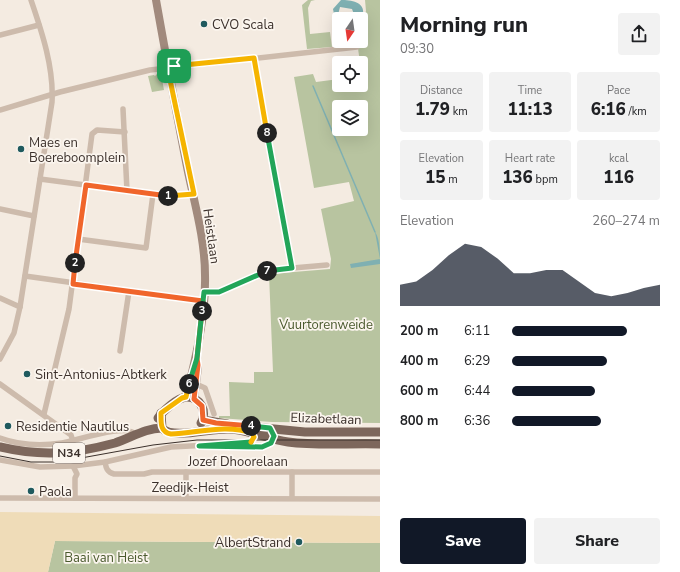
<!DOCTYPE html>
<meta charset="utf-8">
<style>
body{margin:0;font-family:"Nunito Sans",sans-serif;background:#f2f2f2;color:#202124;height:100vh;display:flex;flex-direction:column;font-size:15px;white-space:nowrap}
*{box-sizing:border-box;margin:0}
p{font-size:13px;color:#757577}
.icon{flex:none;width:22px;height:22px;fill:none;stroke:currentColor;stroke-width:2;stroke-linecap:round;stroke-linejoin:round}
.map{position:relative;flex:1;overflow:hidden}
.side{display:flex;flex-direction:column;background:#fff;width:300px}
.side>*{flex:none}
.needle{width:26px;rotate:193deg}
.tools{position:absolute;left:332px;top:12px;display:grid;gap:8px}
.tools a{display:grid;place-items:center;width:36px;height:36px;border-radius:4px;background:#fff;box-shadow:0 4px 16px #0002;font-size:20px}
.pin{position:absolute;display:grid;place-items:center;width:34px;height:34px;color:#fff;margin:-17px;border-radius:8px;box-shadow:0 2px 6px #0006}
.km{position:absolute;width:20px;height:20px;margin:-10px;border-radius:50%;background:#222;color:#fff;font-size:11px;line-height:20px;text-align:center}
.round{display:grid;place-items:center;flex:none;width:42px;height:42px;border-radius:4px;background:#f2f2f2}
.head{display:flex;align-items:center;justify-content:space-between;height:68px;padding:0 20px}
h1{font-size:22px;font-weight:800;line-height:30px}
.stats{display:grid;grid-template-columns:repeat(3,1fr);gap:6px;height:68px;padding:4px 20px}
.stats div{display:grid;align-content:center;border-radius:4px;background:#f2f2f2;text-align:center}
.stats b{font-size:17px;font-weight:800}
.stats small{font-size:11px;font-weight:400}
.stats p{font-size:11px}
.chart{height:112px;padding:8px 20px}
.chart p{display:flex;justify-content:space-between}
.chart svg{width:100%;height:72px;margin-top:4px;fill:#111827;opacity:.7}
.button{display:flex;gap:8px;margin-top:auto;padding:8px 20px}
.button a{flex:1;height:46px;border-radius:4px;background:#111827;color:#fff;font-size:16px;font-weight:800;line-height:46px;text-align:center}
.button a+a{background:#f2f2f2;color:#202124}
ul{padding:0 20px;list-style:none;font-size:13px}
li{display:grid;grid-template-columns:64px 48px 1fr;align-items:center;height:30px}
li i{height:10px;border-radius:5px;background:#111827}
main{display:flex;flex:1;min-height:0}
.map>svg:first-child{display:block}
</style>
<main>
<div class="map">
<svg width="380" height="572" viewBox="0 0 380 572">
<rect width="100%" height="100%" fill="#f4ebe1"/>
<g fill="#b8c4a0" fill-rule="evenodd">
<polygon points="308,0 315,0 311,1 308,8 310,34 330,32 332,47 307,49 302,5"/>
<path d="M365,0H380V423L272,422L219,418V416H230L229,382L254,383V372H273L269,274L330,269L331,259L321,209L354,201L349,182L314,188L294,77L313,74L316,82L339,79V85H361V63H360L357,41H361V23L366,11ZM339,107H361V129H339Z"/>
<polygon points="157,74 161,74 164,90 152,92 148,76 154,75 155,76"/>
<polygon points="55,541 380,543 380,572 48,572"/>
</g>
<polygon fill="#efdcb8" points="0,512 380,516 380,543 55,541 48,572 0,572"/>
<g fill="#7fb0b2">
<path d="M341,0C351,0 365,2 363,14L360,18L355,17L352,9L340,7L338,15L334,14L333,9Z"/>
<path d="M375,232C380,238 380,254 380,264L351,268L350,264L380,259Z"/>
</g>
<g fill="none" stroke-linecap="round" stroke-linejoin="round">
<polyline stroke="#7fb0b2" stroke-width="1.5" points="313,86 375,232"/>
<g stroke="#cdbbac" stroke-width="5.5">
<polyline points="0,35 39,25"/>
<polyline points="254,58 292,268"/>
<polyline points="123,109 127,191"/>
<polyline points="0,110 60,92 150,70 357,47"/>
<polyline points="40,179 169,196 194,194"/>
<polyline points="0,209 34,216"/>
<polyline points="78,239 146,248 153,194"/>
<polyline points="25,276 203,301"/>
<polyline points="204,292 219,292 270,270 327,265"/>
<polyline points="0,298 20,307"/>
<polyline points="120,351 129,291"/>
<path d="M0,359L14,333L20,307L52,102C54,68 42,32 31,0"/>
<polyline points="0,384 71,435 73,441"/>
<polyline points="196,384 205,388 214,414"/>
<polyline points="44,414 69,309 92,134 97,130 125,132"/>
<path d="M0,438C19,445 41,446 62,443C76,441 128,422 136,435"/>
<path d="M242,447C253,447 270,450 274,437"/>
<polyline points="0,460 40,467 73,466 105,462 171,447 248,443 254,439 252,433"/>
<path d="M105,462C106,468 107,472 114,474H144L152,472H380"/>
<polyline points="73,466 77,474 75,478 75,498"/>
<polyline points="0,498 380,499"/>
<polyline points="186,498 186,472"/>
<polyline points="292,498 292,472"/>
</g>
<g stroke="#a18a7d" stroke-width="8">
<path d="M156,0C166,56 176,111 187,167C194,202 205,238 205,275C206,316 196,357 186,397"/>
<polyline points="194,399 198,367"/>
</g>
<g stroke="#7d675c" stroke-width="9">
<path d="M161,413L162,428C171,440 212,428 228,429C248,429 267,439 288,442C318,446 350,443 380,444"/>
<path d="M158,418C163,411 177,398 186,397C200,396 208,412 201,423"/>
<polyline points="203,420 227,424"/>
<polyline points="242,426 305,432 380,432"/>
<path d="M0,447C42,457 74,454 115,443C131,438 145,428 162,428"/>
</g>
<polyline stroke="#3b302b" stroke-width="1" points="0,456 31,462 59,462 153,445 197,440 380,440"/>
</g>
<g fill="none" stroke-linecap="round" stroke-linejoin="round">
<g stroke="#fff" stroke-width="8">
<polyline id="split-1" points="168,196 194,194 169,75 168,67 174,66"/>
</g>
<g stroke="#fff" stroke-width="8">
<polyline id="split-2" points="75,263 86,185 168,196"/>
</g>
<g stroke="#fff" stroke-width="8">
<polyline id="split-3" points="75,263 73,284 203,301 202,311"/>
</g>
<g stroke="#fff" stroke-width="8">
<polyline id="split-4" points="202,311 197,358 198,365 194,399 202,406 203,420 216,423 251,426"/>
</g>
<g stroke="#fff" stroke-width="8">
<polyline id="split-5" points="251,426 270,428 274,436 271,443 262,447 199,446 251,442"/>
</g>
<g stroke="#fff" stroke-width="8">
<path id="split-6" d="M189,384L186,397L182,398L161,413C161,423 160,432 171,434C198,433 226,424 252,433L254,437L251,442"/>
</g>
<g stroke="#fff" stroke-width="8">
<polyline id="split-7" points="189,384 197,358 204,292 219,292 267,271"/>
</g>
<g stroke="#fff" stroke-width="8">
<polyline id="split-8" points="267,271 292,268 267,133"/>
</g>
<g stroke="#fff" stroke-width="8">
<polyline id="split-9" points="174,66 254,58 267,133"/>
</g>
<use href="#split-1" stroke="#f5b400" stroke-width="5"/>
<use href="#split-2" stroke="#f0652b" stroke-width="5"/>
<use href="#split-3" stroke="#f0652b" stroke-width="5"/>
<use href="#split-4" stroke="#f0652b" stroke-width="5"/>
<use href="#split-5" stroke="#22a559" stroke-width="5"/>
<use href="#split-6" stroke="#f5b400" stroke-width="5"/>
<use href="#split-7" stroke="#22a559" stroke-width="5"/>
<use href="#split-8" stroke="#22a559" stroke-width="5"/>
<use href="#split-9" stroke="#f5b400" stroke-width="5"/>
</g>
<g fill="#1f5a5e" stroke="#fbf5ee" stroke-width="1.5">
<circle cx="204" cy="24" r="4"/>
<circle cx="21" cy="149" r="4"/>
<circle cx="27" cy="374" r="4"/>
<circle cx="8" cy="426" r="4"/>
<circle cx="31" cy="491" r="4"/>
<circle cx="299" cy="542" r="4"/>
</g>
<g text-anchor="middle" stroke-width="3.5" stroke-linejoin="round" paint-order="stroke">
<rect fill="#fbf5ee" stroke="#756b66" stroke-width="1" x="53" y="443" width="32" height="20" rx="3"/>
<g font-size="12" font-weight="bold" fill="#3b302b">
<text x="69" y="457">N34</text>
</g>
<g font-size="13" fill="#3b302b" stroke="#fbf5ee" text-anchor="start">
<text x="212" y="29">CVO Scala</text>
<text x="29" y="147">Maes en<tspan x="29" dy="15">Boereboomplein</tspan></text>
<text x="35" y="379">Sint-Antonius-Abtkerk</text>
<text x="16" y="431">Residentie Nautilus</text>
<text x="39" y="496">Paola</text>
<text x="291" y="547" text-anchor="end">AlbertStrand</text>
</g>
<g font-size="13" fill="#3b302b" stroke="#fbf5ee">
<text transform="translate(212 236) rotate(82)" y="5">Heistlaan</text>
<text transform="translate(326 418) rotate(2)" y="5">Elizabetlaan</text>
<text x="238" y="466">Jozef Dhoorelaan</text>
<text x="190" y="492">Zeedijk-Heist</text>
</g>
<g font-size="13" fill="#4a5a2e" stroke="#fbf5ee">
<text x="326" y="329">Vuurtorenweide</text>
<text x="106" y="562">Baai van Heist</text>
</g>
</g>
</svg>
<div class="tools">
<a><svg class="needle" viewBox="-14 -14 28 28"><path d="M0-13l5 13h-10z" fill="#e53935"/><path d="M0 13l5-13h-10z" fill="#757577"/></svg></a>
<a><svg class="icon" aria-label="locate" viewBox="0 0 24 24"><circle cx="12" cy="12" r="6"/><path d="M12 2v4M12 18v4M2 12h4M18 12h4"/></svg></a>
<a><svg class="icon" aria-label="layers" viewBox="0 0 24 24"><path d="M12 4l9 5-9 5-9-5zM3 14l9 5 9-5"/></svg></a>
</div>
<div class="pin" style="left:174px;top:66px;background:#1e9e55"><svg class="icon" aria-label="arrive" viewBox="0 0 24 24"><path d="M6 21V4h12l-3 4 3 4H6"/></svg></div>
<b class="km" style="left:168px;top:196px">1</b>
<b class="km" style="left:75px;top:263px">2</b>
<b class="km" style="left:202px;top:311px">3</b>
<b class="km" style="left:251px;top:426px">4</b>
<b class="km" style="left:189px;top:384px">6</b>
<b class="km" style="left:267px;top:271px">7</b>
<b class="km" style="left:267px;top:133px">8</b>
</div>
<section class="side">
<div class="head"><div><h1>Morning run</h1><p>09:30</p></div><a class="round"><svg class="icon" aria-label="share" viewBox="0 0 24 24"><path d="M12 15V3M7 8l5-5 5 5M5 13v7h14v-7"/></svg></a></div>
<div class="stats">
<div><p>Distance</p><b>1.79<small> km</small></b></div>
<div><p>Time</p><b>11:13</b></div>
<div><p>Pace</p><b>6:16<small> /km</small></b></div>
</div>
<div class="stats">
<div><p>Elevation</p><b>15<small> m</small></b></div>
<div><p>Heart rate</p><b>136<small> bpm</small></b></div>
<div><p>kcal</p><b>116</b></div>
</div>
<div class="chart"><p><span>Elevation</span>260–274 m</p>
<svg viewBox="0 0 160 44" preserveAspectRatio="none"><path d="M0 44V31L10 29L20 22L30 13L40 6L50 8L60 15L70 24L80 24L90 22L100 22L110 29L120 36L130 38L140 36L150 33L160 31V44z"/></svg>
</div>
<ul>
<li><b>200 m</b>6:11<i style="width:78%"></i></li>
<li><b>400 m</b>6:29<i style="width:64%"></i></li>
<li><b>600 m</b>6:44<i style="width:56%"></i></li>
<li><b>800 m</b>6:36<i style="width:60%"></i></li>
</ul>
<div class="button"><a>Save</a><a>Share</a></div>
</section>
</main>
